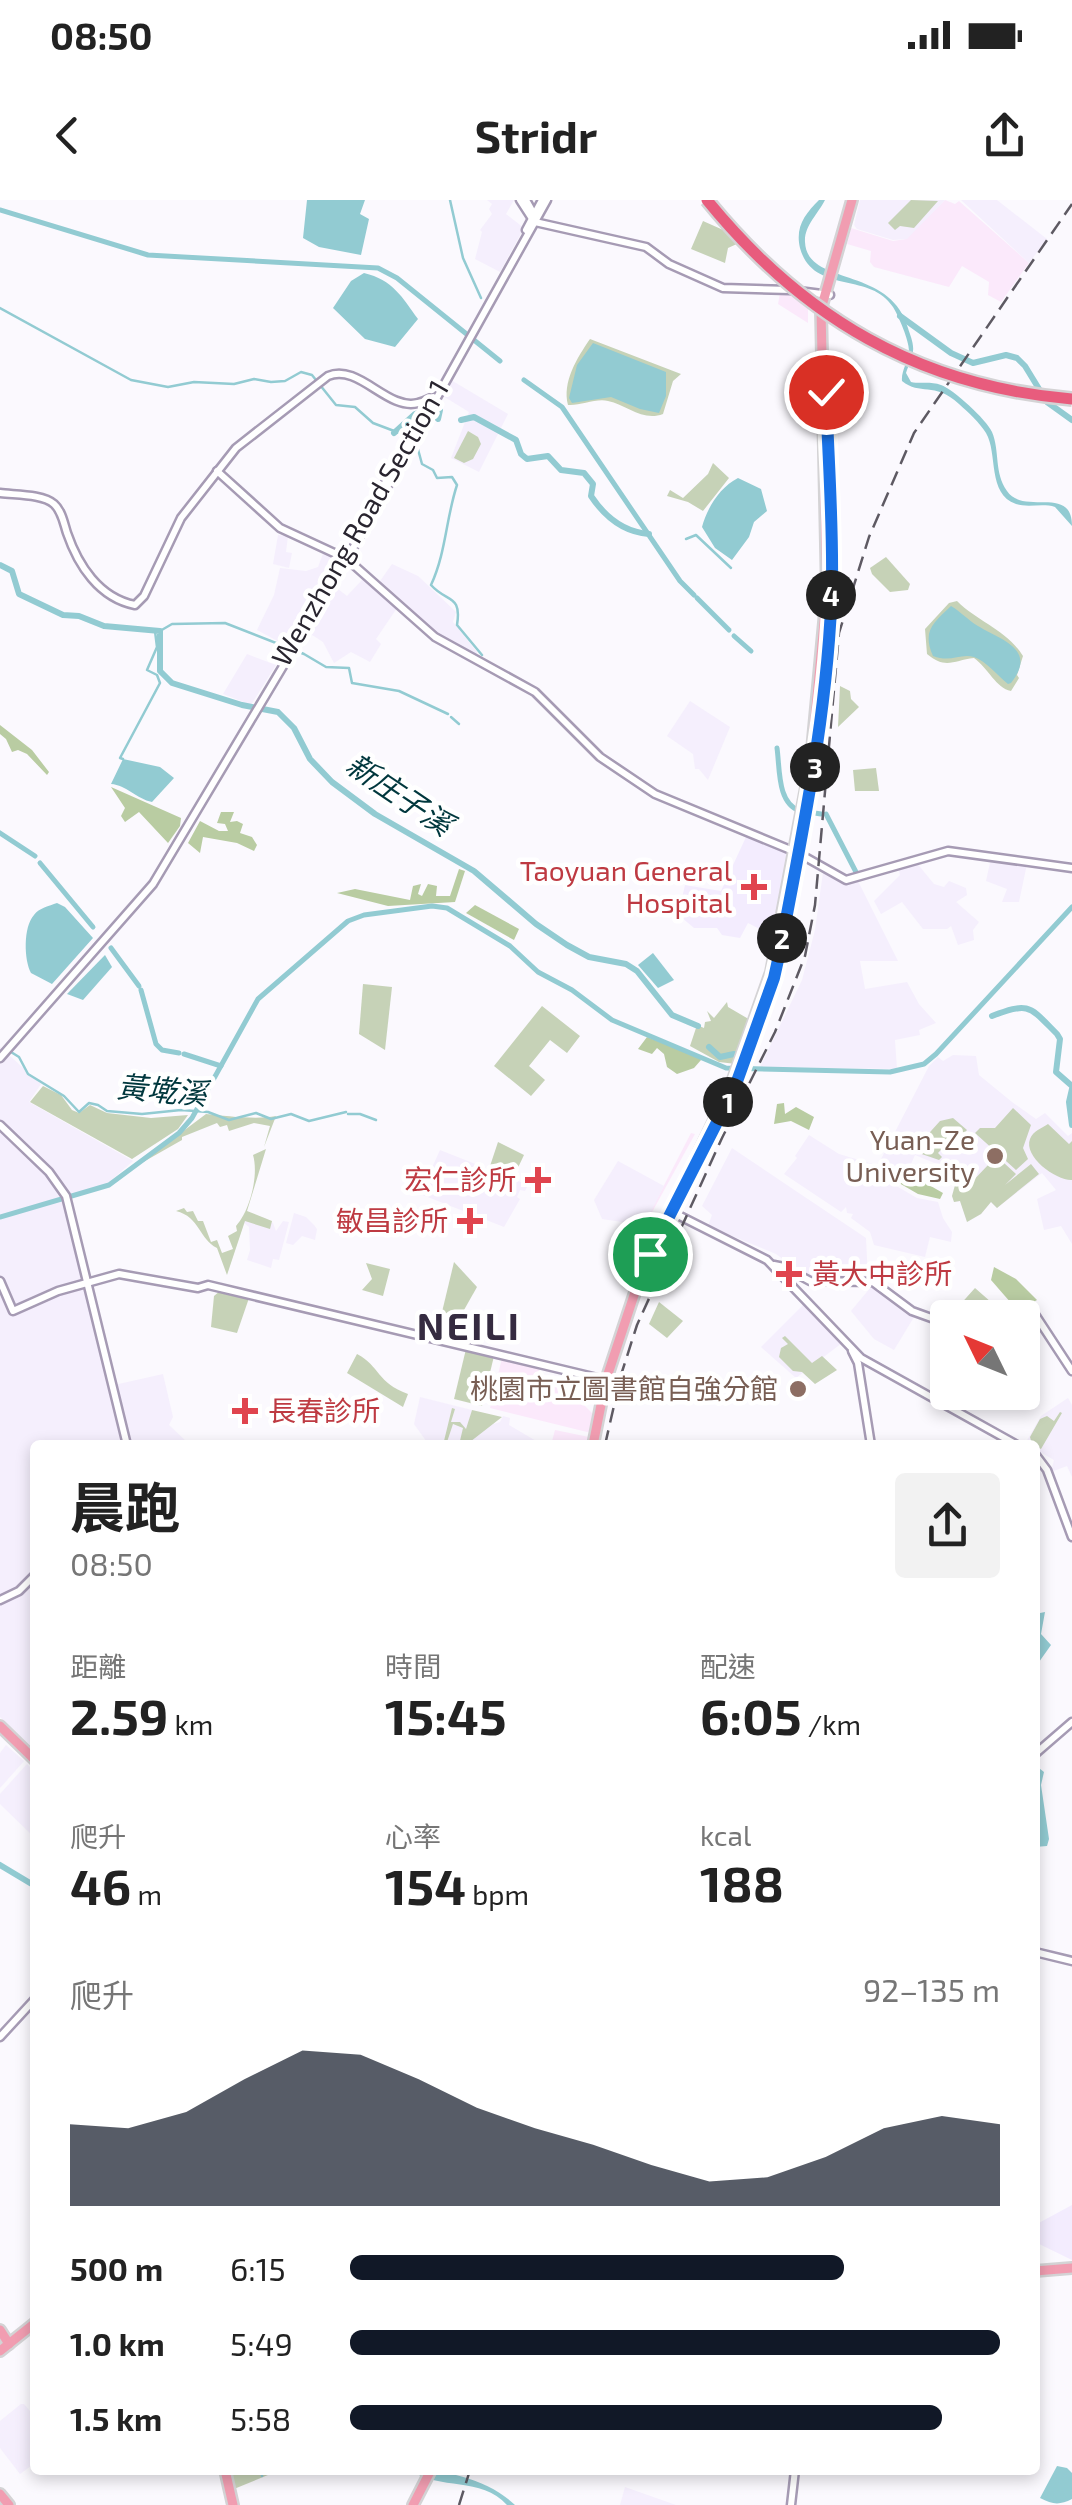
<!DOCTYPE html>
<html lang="zh-TW">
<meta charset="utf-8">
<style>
body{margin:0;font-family:"Exo 2","Noto Sans TC",sans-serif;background:#f2f2f2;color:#222;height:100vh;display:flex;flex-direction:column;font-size:38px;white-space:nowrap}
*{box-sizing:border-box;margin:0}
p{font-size:32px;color:#767676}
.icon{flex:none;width:55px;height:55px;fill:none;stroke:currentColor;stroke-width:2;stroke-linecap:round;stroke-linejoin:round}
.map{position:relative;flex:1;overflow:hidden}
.sheet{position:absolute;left:30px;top:1240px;width:1010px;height:1035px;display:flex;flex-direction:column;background:#fff;border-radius:10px;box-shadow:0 5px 15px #0003}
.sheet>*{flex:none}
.needle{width:65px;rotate:313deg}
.buttons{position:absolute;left:930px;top:1100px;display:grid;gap:20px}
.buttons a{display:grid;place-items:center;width:110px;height:110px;border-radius:10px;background:#fff;box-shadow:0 5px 15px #0003;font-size:50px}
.pin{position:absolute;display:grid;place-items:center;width:85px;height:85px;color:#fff;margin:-42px;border:5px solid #fff;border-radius:50%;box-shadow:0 2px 10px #0007}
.km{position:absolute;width:50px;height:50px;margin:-25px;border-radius:50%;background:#222;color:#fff;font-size:28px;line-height:50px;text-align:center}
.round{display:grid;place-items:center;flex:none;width:105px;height:105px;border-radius:10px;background:#f2f2f2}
.overview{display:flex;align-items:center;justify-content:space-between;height:170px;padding:0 40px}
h1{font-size:55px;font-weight:700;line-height:75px}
.stats{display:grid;grid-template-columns:repeat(3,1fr);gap:15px;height:170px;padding:10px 40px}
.stats div{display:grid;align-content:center}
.stats b{font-size:50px;font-weight:700}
.stats small{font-size:28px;font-weight:400}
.stats p{font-size:28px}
.chart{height:280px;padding:20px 40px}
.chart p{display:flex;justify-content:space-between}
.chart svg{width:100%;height:180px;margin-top:10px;fill:#111827;opacity:.7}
ul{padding:0 40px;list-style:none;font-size:32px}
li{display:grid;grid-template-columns:160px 120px 1fr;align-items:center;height:75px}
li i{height:25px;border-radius:12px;background:#111827}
.status{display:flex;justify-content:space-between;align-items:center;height:70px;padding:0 50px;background:#fff;direction:ltr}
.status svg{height:28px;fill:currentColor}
header{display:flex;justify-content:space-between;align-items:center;height:130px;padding:0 40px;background:#fff;font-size:45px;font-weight:700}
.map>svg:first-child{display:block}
</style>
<div class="status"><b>08:50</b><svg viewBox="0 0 49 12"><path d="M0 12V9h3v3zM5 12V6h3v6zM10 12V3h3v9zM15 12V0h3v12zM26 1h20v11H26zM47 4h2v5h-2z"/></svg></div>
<header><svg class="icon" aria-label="back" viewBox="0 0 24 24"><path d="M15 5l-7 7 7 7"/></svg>Stridr<svg class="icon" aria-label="share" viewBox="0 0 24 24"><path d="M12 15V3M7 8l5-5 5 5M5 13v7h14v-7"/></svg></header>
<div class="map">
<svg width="1072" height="2305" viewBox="0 0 1072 2305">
<rect width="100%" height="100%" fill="#fbf9fe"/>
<g fill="#fbe9fb">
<polygon points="945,0 955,4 959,1 1029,63 1001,102 988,95 989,82 962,66 949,87 874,67 870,62 871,51 847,44 851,28 893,41 906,39"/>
<polygon points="780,93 790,93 808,107 808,123 778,104"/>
<polygon points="691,933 695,934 640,1034 643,1026"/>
<polygon points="502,1158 540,1166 538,1174 558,1179 596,1217 593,1231 587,1232 490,1208"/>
<polygon points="555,1230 589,1237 591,1245 551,1245"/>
</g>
<g fill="#f5effd">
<polygon points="487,0 514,0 506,14 524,28 500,72 475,59 482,32 480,30 492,14 489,9 492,4"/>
<polygon points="860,0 945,0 907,39 893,40 857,29 854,25"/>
<polygon points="961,0 997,0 1047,39 1029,63"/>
<polygon points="451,180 508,214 479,272 451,258 469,212 443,196"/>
<polygon points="278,335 288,336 286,352 292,353 289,368 273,364"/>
<polygon points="324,351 338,358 285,445 257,430 274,395 280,368 306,371 318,367"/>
<polygon points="392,364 418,376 456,412 453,422 477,452 476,455 442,437 378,384"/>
<polygon points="363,379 397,408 376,439 381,444 370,462 351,452 334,463 323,442 306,431 334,386 347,396"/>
<polygon points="247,454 276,465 251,505 223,494"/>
<polygon points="690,501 730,527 708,580 699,569 695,569 693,554 667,536"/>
<polygon points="991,658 1027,664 1019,702 1002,702 1007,689 986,681"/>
<polygon points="915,661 934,684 944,687 949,681 966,688 967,695 956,702 979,722 973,730 974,740 958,745 951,726 947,729 923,729 902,702 881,714 874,701 900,675 898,667"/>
<polygon points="823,672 848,683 858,681 898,761 860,761 865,789 907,782 919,804 936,823 919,830 920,835 895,840 897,869 760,867 802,780 815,730"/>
<polygon points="0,847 41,884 29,902 133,961 107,984 69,996 114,1185 163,1174 173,1217 169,1225 190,1245 35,1245 35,1550 0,1517"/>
<polygon points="953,855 976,856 979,875 1012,902 1036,919 1045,913 1068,936 1072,933 1072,1044 1061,1026 1044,1030 1037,999 1056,990 1042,973 997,1008 991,1002 981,1014 967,1022 960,1001 954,1002 952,996 956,980 939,965 915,955 911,964 899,967 886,980 917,998 938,1002 943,1018 952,1032 951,1042 930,1037 925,1057 874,1045 870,1032 851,1018 853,1014 847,1013 846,1007 841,1012 784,974 797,958 795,956 809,935 839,954 876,965 877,973 880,961 929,866 938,857 943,861"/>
<polygon points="732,948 866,1038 868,1079 837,1082 809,1078 776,1054 708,1026 712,1015 702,1006"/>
<polygon points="440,950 528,985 525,991 520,990 517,997 520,999 504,1027 420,994"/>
<polygon points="618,961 664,986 640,1033 635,1033 635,1024 602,1019 594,1000"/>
<polygon points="247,1013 265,1018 273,1023 276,1031 283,1021 289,1022 279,1060 273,1059 271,1068 247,1060 250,1050 249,1027 244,1023"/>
<polygon points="294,1013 306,1017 314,1025 317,1029 315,1040 302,1036 293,1045 286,1043"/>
<polygon points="871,1087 914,1117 894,1150 874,1139 851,1111"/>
<polygon points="803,1105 842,1143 796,1178 761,1147"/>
<polygon points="420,1197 472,1210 463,1245 429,1245 414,1224"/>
<polygon points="1068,1198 1072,1205 1072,1277 1067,1266 1051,1272 1054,1260 1035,1249 1035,1245 1025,1244 1041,1216"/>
<polygon points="503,1216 510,1218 509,1225 543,1245 466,1245 487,1226 500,1222"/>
<polygon points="6,1545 24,1561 0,1588 0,1553"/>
<polygon points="27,1564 35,1572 35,1638 0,1604 0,1594"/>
<polygon points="21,2204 24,2204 35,2217 35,2263 20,2274 0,2248 0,2221"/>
<polygon points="625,2287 676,2305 620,2305"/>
</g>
<g fill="#f3ecfe">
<polygon points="746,637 790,655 775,737 748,723 740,738 722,735 717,728 694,728 681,717 680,707 685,685 721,691"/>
<polygon points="1072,2005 1072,2060 1035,2042 1035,2025"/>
</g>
<g fill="#c6d2b7">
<polygon points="911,0 938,1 914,28 900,26 895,30 888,23"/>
<polygon points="703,21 730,33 739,43 728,48 725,63 691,49"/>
<path d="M590,139L681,174L673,181L663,214C643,222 627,205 608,201C596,198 580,206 568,205C562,182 577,158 590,139Z"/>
<polygon points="468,231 478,237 481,244 473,259 464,263 454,258"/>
<polygon points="713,263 729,278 703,311 688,302 667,296 670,290 683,298 708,274"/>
<polygon points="886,357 910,384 908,390 890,392 872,374 870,368"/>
<path d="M957,401C978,422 1007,430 1023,456L1017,475L1019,478L1011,491C996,488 988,468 974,458C954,460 946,470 927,454L925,429L949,403Z"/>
<polygon points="840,486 850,491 851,499 859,507 838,527"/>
<polygon points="876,568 879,591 855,591 853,570"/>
<polygon points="363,784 392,787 385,850 359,834"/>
<polygon points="727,802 728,807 752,821 736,864 719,862 690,846 697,825 704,828 705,822 711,821 707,811 714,818"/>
<polygon points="542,806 580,836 567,853 550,840 529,866 545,880 531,896 494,866"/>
<polygon points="43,886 61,895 72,910 79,913 90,905 107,913 151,918 188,915 178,929 132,959 30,902"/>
<polygon points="1013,908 1031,925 1023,948 1028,959 1016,970 975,933 980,928 995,928"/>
<path d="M206,914C226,916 257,920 276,916L264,947L270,926L254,923L229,931L227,925L220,927L217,923L182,937V940L138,965Z"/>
<polygon points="953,918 967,930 960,938 955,935 938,953 942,957 939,960 913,951 940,921"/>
<path d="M1048,924L1069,944L1072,941V980C1057,981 1023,957 1030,939C1033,931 1042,928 1048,924Z"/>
<polygon points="498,942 524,955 515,974 490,966"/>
<path d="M266,949L247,1011L272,1021L270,1029L245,1021L227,1075L217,1048C199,1039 200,1017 176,1011L184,1008L187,1012L193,1011L198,1021H203L211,1042L217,1040L222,1053L233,1049L228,1036L237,1031L236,1026C250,1011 259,975 253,955Z"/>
<polygon points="991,951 1016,974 1005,985 1031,964 1039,974 997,1008 991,1002 981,1014 967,1022 960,1001 954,1002 952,996 957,978 967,987 989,964 985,958"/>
<polygon points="454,1062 477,1087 460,1117 442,1112"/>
<polygon points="366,1063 390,1069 383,1096 362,1090 372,1079"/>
<polygon points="975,1088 1008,1117 1009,1117 949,1117"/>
<polygon points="220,1091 249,1098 237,1133 211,1127 214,1096"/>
<polygon points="659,1102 683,1121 667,1138 649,1124"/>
<polygon points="785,1136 812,1163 822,1156 837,1170 815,1184 802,1172 793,1171 779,1157 781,1148 788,1144 782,1138"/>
<polygon points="466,1149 494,1156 482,1206 454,1199"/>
<path d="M357,1154C380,1166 377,1183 408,1194L403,1207L347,1173Z"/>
<polygon points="452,1208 455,1209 451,1222 460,1222 466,1229 472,1210 502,1217 466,1245 464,1241 459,1245 463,1228 453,1224 446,1245 443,1245"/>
<polygon points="1060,1212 1062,1213 1041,1249 1032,1244 1030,1237 1040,1219 1047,1216 1054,1221"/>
<polygon points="228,2270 280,2270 234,2289"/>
</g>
<g fill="#b9cca2">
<polygon points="0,525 32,550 49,572 47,575 27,554 18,550 12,552 6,539 0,534"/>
<polygon points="111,587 181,618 180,626 168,643 139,612 125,622 121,616 125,608"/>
<polygon points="221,612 234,612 230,622 237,621 243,624 240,633 252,637 257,645 254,651 237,643 203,637 200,653 188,643 200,621 219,631 228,631 225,624 217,623"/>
<polygon points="459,669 465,671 455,702 388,706 337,693 355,689 410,700 413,686 421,684 418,694 422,696 428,684 437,686 436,696 450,696"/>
<polygon points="475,705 519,729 514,740 466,713"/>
<polygon points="647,837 697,856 701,860 694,868 677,874 667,867 664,854 657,848 652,854 638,849"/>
<polygon points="784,903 785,914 796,907 814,917 809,930 791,921 774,924 777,904"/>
<polygon points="915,970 923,973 922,981 943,993 940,999 918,994 899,983 911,982"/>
<polygon points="994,1067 1016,1079 1037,1100 1018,1111 991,1080"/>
</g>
<g fill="#92cbd2">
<polygon points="307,0 365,0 360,14 369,19 361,55 319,47 303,38"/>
<path d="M819,0H825C818,14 804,26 805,42C807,87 890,65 908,128C910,135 914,143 913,151C913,158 908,166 906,173L911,182C920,184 931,181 941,185C953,189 987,220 992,232C1000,251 994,273 1007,291C1024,316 1072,284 1072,326L1055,307C1043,303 1028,308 1016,304C987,294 998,253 986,233C980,223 968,212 959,204C934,181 920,196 902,181C901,171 908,162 909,151C909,140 899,117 893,107C870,71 813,95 800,48C795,27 805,14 819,0Z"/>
<path d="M364,73C393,80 402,97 418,119L395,147L365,139L333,108L351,81Z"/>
<polygon points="593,143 666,172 666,196 659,213 640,209 611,197 572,203 569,198 577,165"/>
<path d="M738,278L761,289L767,311L754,322L749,337L732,360L715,348L702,327C707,308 720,287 738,278Z"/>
<path d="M951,406C961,412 968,420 978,426C1001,440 1038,449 1011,483L1008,484C998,476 986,461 974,457C960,453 951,463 933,456C922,431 933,423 951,406Z"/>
<path d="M123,559L160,567L174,578L152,602C137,599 126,585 111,584Z"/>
<path d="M57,703L65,707L93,738L52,784L31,773C24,760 23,727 34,715C39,708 49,706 57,703Z"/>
<polygon points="653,753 674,780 658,788 638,765"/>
<polygon points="105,755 112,767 83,800 67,794"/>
<polygon points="1045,1412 1041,1434 1051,1445 1039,1462 1035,1462 1035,1414"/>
<polygon points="1035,1565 1044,1572 1041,1585 1049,1639 1047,1646 1035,1647"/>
<path d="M1057,2266L1067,2268L1072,2273V2299C1060,2305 1053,2305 1040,2298Z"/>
<path d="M410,2270C446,2270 488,2279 515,2305H507C481,2276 440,2291 410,2270Z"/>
</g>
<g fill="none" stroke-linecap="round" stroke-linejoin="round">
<g stroke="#92cbd2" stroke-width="2.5">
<polyline points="450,0 463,58 481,98"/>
<polyline points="0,108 131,180 168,187 194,182 234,184 254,179 271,182 285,181 301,172 312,175 336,205 355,207 373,223 410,237"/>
<path d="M416,242L422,264L433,270L437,278L452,277L457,285C446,318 446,353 431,385C447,403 462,394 457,425L482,455"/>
<polyline points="686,339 696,335 731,368"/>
<polyline points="160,431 172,424 225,423 304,454 326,467 349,468 352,483 399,491 448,514"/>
<polyline points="451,517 459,524"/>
<polyline points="123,559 120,558 160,483 157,475 147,470 157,447 155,431"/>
<polyline points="11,852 19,857 28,874 64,896 79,912 89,903 98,905 107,911 142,914 181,910 208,912 229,920 256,913 271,919 291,914 309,921 346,912"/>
<polyline points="348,914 360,914 376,920"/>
<polyline points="261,2270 262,2276"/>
</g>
<g stroke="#92cbd2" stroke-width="5">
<polyline points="0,10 148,55 378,68 397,78 500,161"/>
<polyline points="524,180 562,207 680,381 694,395"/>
<polyline points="697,398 729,430"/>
<polyline points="734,436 751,451"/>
<path d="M777,548C780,569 777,603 800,611"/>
<polyline points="808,612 821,614"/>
<polyline points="826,614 857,674"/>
<polyline points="0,633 35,656"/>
<polyline points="40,663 93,727"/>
<polyline points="111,748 139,786"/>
<polyline points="141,790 156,844 162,850 179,853"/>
<polyline points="184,854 221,866"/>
<polyline points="0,1017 109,985 179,933 192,918 258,799 348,721 364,715 432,706 447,708 510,746 538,772 572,790 612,820 726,868 890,872 924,864 936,854 1072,707"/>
</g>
<g stroke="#92cbd2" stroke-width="6">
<polyline points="900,116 951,153 973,163 1006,155 1017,158 1025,166 1047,202 1072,220"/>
<path d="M461,220L474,217L516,240L521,254L527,259L548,256L561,270L584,273L593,284L591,296C605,317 623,332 649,334"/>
<polyline points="394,233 415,214 438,206 440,210 438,219"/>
<polyline points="0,365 12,371 19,394 63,415 79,416 104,426 160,431 160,471 172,483 242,505 278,512 294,528 310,559 332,582 375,614 474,671 536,724 567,745 589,757 626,764 637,771 672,815 698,826"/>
<path d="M992,816C1030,801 1030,807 1057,834L1060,839L1056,872L1072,886"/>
<polyline points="709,847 720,857 734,854"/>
<polyline points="1072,889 1069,902 1072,925"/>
<polyline points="0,1665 35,1686"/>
</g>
<g stroke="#a69bb4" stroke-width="11">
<g id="minor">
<polyline points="520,0 531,17"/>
<polyline points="526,0 535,16"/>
<polyline points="535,22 646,47 669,64 723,88 790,90 830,95"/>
<polyline points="526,30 542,0"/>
<polyline points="217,271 280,328 347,359 435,437 535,492 600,557 655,594 798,653 846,680 948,651 1072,668"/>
<polyline points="380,292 408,242"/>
<path d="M0,293C15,295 43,294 54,304C62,311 64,324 67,333C78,365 99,398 135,405L144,396L181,318L236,248L328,176C359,163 387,211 418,203C424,202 428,199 433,197"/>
<polyline points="0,858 153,684 347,359 547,0"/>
<polyline points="0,925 49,972 66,996 127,1245"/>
<polyline points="670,1011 767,1060 861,1158 1017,1245"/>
<polyline points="774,1065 784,1067 810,1081 873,1082 912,1111 948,1124"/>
<polyline points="0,1081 13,1111 58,1091 119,1074 198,1088 208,1085 610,1181"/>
<polyline points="1022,1124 1034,1113 1072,1171"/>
<polyline points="852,1151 858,1163 871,1245"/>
<polyline points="1035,1254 1047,1270 1072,1337"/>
<polyline points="0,1400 19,1391 35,1375"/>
<polyline points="1035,1554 1072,1522"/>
<polyline points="1035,1752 1072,1761"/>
<polyline points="0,1837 35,1799"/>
<polyline points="791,2305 795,2270"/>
</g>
</g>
<g stroke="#d4d3d5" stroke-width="14">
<g id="major">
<polyline points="593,1245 606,1180 643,1068 731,885 771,772 811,561 827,391 821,109 852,0"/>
<polyline points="0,1526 35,1560"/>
<polyline points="1035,2071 1072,2068"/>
<polyline points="0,2130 9,2144"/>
<polyline points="0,2151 35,2123"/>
<polyline points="225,2270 233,2305"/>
<polyline points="0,2294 9,2305"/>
<polyline points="413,2305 431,2270"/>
</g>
</g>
<use href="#minor" stroke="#fff" stroke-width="6"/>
<use href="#major" stroke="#f19db1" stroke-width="9"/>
<g stroke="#5e5a63" stroke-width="2.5" stroke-dasharray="15 8" stroke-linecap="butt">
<polyline points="605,1245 621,1175 637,1125 722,938 775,832 805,756 815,705 839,433 869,337 914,233 1072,4"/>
<polyline points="459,2305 470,2270"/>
</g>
<g stroke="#d4d3d5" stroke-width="16" stroke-linecap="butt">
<path id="highway-bridge" d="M707,0C803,118 919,186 1072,199"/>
</g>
<use href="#highway-bridge" stroke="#e85c7d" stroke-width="11"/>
</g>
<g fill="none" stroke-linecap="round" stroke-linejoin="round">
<g stroke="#fff" stroke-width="20">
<path id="route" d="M650,1054L735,887L774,778L780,751C803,629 829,507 832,382C833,319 828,255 826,192"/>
</g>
<use href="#route" stroke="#1a73e8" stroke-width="12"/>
</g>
<g fill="#e0444e" stroke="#fff" stroke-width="4">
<path d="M749 672h10v10h10v10h-10v10h-10v-10h-10v-10h10z"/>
<path d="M533 965h10v10h10v10h-10v10h-10v-10h-10v-10h10z"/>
<path d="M465 1006h10v10h10v10h-10v10h-10v-10h-10v-10h10z"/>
<path d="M784 1059h10v10h10v10h-10v10h-10v-10h-10v-10h10z"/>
<path d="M240 1196h10v10h10v10h-10v10h-10v-10h-10v-10h10z"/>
</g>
<g fill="#8d6e63" stroke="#fff" stroke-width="4">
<circle cx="995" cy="956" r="10"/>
<circle cx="798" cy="1189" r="10"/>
</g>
<g text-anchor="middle" stroke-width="9" stroke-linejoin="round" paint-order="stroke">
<g font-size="28" fill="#29252f" stroke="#fff">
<text transform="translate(360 323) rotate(-60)" y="10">Wenzhong Road Section 1</text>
</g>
<g font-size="28" fill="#be3a42" stroke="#fff" text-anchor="end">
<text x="732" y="681">Taoyuan General<tspan x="732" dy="32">Hospital</tspan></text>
<text x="516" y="990">宏仁診所</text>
<text x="448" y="1031">敏昌診所</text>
<text x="812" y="1084" text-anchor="start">黃大中診所</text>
<text x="268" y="1221" text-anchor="start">長春診所</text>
</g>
<g font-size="28" fill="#785e54" stroke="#fff" text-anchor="end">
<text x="975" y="950">Yuan-Ze<tspan x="975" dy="32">University</tspan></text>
<text x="778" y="1199">桃園市立圖書館自強分館</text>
</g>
<g font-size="30" font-style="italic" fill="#00373d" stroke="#fff">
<text transform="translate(399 595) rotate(34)" y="10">新庄子溪</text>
<text transform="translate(162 891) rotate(5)" y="10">黃墘溪</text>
</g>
<g font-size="38" font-weight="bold" letter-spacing="2.5" fill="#352b40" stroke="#fff">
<text x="469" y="1140">NEILI</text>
</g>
</g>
</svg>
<div class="buttons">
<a><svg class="needle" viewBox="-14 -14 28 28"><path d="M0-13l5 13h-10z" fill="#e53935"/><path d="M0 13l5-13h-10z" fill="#767676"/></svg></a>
</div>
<div class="pin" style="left:650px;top:1054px;background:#1e9e55"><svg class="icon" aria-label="arrive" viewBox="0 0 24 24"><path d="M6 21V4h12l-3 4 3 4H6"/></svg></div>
<div class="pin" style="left:826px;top:192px;background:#d93025"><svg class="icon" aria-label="check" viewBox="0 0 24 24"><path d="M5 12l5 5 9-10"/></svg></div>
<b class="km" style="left:728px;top:902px">1</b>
<b class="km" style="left:782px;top:738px">2</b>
<b class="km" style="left:815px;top:567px">3</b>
<b class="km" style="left:831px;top:395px">4</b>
<section class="sheet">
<div class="overview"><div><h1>晨跑</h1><p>08:50</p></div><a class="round"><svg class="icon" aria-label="share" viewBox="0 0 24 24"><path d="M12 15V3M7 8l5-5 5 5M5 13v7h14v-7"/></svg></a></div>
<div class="stats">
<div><p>距離</p><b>2.59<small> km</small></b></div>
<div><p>時間</p><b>15:45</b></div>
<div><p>配速</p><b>6:05<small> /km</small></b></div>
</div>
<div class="stats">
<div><p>爬升</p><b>46<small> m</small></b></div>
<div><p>心率</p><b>154<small> bpm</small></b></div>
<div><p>kcal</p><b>188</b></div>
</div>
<div class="chart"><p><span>爬升</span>92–135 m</p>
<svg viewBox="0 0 160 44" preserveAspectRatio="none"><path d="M0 44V24L10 25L20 21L30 13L40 6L50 7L60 13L70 20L80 25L90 29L100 34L110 38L120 37L130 32L140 25L150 22L160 24V44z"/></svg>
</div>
<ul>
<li><b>500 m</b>6:15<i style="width:76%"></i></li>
<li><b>1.0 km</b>5:49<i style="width:100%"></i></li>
<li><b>1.5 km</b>5:58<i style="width:91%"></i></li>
</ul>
</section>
</div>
